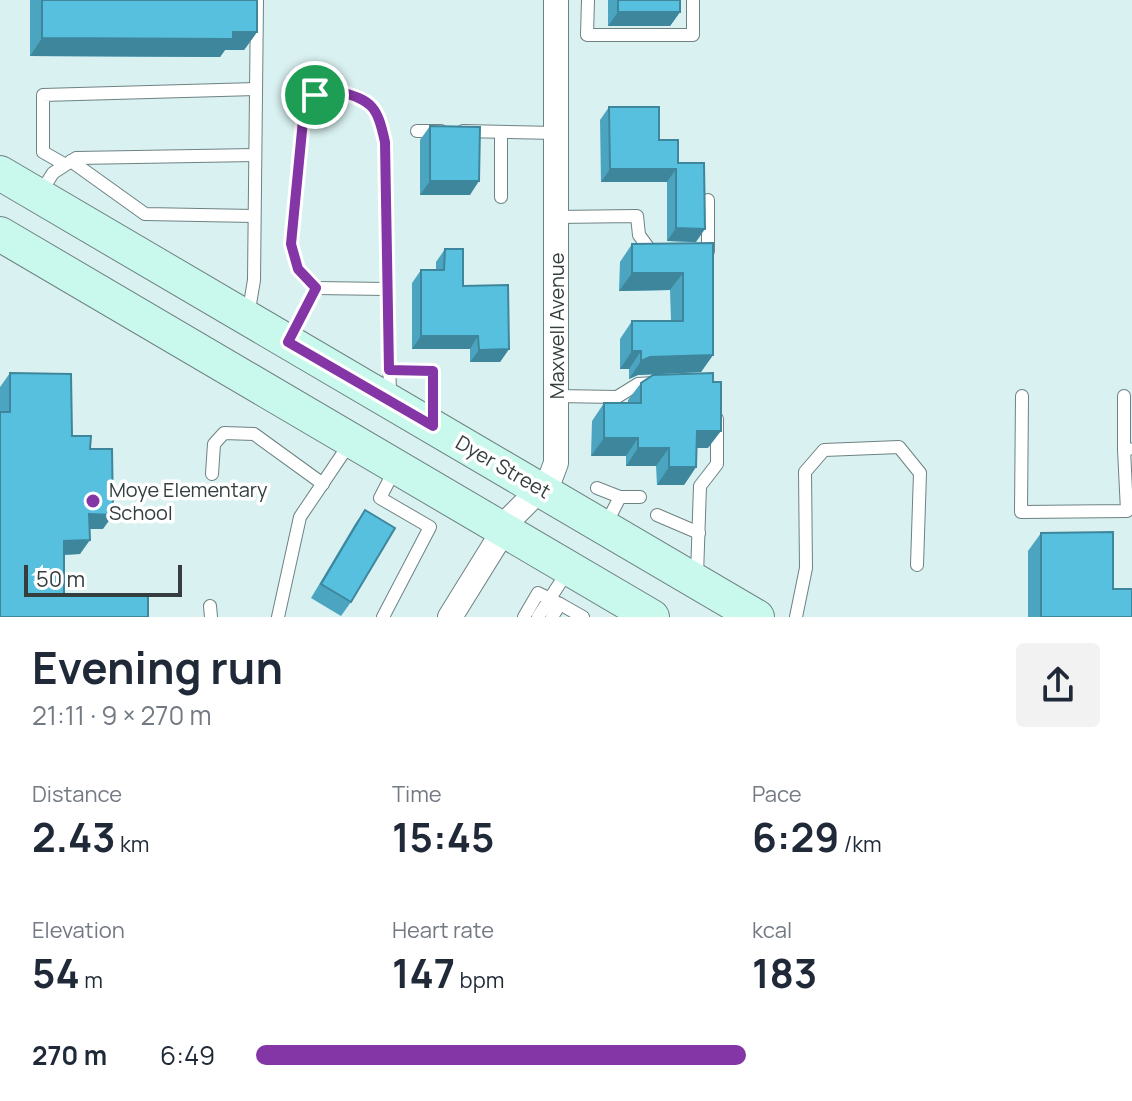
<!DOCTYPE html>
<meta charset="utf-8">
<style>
body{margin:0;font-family:Manrope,sans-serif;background:#f2f2f3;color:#1f2937;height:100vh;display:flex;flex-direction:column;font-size:30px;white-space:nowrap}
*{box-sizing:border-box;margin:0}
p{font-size:26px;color:#747a83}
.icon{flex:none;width:44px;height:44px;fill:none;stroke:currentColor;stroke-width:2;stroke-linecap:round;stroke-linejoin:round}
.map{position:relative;height:617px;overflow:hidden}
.sheet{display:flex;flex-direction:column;background:#fff;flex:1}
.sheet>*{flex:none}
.scale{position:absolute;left:24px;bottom:20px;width:158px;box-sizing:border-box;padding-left:8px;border:4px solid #353e3e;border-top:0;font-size:22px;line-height:28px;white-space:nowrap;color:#353e3e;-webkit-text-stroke:6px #fff;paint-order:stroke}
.pin{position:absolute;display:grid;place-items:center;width:68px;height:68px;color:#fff;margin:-34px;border:4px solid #fff;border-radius:50%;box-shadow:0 2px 8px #0007}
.round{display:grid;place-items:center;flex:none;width:84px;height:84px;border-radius:8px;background:#f2f2f3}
.summary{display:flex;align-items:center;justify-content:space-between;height:136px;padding:0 32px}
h1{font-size:44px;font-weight:700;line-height:60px}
.stats{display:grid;grid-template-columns:repeat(3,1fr);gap:12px;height:136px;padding:8px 32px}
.stats div{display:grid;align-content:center}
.stats b{font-size:40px;font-weight:700}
.stats small{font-size:22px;font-weight:400}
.stats p{font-size:22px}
ul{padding:0 32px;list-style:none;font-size:26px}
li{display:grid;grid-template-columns:128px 96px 1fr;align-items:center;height:60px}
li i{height:20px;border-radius:10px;background:#8536a6}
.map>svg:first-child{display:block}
</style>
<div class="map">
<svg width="1132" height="617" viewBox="0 0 1132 617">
<rect width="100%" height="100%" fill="#daf1f1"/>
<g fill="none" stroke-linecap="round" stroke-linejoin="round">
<g stroke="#6e8282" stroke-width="14">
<g id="service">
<polyline points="588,0 587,35 693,35 693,0"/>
<polyline points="417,131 441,131"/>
<polyline points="463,131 556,133"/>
<polyline points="501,132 501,197"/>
<polyline points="71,161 145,214 254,216"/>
<polyline points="64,164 43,152 43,95 256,89"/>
<polyline points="39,195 53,173 76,158 255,155"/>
<polyline points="556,217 637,216 639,235 650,250 656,250"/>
<polyline points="702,251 708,251 708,200"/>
<polyline points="316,288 387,289"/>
<polyline points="248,316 254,280 257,0"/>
<path d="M289,341L316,288L298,269L291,244L304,110L315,95C359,87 376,99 385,142L390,398"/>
<polyline points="389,370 433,371 433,423"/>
<polyline points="557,396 617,397 638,384 654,383"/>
<polyline points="1022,396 1021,512 1127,511 1124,449"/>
<polyline points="1124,396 1124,449 1129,449"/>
<polyline points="212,474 214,444 224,433 254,434 323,484"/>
<polyline points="597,488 620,497 606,524"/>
<polyline points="620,497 640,497"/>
<polyline points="657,515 699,533"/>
<polyline points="697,575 700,486 717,464 717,419"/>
<polyline points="560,604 583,617"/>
<polyline points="210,606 211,617"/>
<polyline points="278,617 300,517 350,443"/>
<polyline points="383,617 430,527 380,498 395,469"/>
<polyline points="524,617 538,593 560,604 552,617"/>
<polyline points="538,617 569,569"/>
<polyline points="796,617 806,568 805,472 824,450 899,447 920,473 917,565"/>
</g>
</g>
<g stroke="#6e8282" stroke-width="26">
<polyline id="minor" points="450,617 512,517 550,479 556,463 556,0"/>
</g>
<g stroke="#6e8282" stroke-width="36">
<g id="secondary">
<polyline points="0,173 757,617"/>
<polyline points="0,234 652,617"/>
</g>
</g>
<use href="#service" stroke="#fff" stroke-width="12"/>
<use href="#minor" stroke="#fff" stroke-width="24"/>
<use href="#secondary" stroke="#c9f8ed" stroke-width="34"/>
</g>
<g fill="#4ca5c0">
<polygon points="30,0 257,0 257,32 244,50 225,50 220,57 30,56"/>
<polygon points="608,0 680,0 680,12 670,26 608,26"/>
<polygon points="609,107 659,140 678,163 696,242 667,241 667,182 601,182 600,120"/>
<polygon points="430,126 470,195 420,195 420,140"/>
<polygon points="713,243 713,355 701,372 638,375 629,379 629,369 620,369 620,339 632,321 671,321 670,290 619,291 620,262 632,244"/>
<polygon points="445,249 463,286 509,349 500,362 470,362 470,349 412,349 412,283 421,270 436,270 436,262"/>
<polygon points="10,373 72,436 90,449 103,529 90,529 80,554 64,555 0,617 0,387"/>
<polygon points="641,383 708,448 697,448 696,467 684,485 657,485 656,466 626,466 626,456 591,456 592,421 604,403 628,403 628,400"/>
<polygon points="365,510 351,602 341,616 311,598 355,524"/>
<polygon points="1041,533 1113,589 1132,617 1028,617 1028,551"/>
</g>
<g fill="#3e869c">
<polygon points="618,12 680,12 670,26 608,26"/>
<polygon points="233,32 257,32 244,50 225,50 220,57 30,56 42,38"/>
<polygon points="610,169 676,169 667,182 601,182"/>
<polygon points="430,181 479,181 470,195 420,195"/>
<polygon points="676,228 705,229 696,242 667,241"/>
<polygon points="632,273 683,273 670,290 619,291"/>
<polygon points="421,336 478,336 470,349 412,349"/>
<polygon points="509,349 500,362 470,362 479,350"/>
<polygon points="632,351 641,351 629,369 620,369"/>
<polygon points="713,355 701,372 638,375 629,379 641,361 650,357"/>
<polygon points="697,431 721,431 708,448 684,448"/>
<polygon points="604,438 638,438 626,456 591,456"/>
<polygon points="638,448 669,448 656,466 626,466"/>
<polygon points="669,467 696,467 684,485 657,485"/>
<polygon points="89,514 113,515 103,529 79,529"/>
<polygon points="90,540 80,554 54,555 64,541"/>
</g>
<g fill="#58c0df" stroke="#3e869c" stroke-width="2">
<polygon points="42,0 257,0 257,32 233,32 233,39 42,38"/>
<rect x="618" y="0" width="62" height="12"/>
<polygon points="609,107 659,107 659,140 678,140 678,163 704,163 705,229 676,228 676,169 610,169"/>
<polygon points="430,126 480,127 479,181 430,181"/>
<polygon points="713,243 713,355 650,357 641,361 641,351 632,351 632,321 683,321 683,273 632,273 632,244"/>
<polygon points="445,249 463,249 463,286 508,285 509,349 479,350 478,336 421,336 421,270 444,270"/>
<polygon points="10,373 71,374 72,436 91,436 90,449 112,449 113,515 89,514 90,540 64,541 64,595 148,596 148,617 0,617 0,412 10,412"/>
<polygon points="713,373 713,382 721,382 721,431 697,431 696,467 669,467 669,448 638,448 638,438 604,438 604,403 641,403 641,383 653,375"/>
<polygon points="365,510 395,528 351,602 321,584"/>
<polygon points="1113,532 1113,589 1132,589 1132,617 1041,617 1041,533"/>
</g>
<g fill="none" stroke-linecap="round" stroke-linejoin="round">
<g stroke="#fff" stroke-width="16">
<path id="route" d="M338,91C373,101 377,106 385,142L389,370L433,371V426L288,342L316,288L298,269L291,244L304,110L315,95Z"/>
</g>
<use href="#route" stroke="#8536a6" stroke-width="10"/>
</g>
<circle fill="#8536a6" stroke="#fff" stroke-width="3" cx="93" cy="501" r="8"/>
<g text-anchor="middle" stroke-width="7" stroke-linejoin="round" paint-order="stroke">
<g font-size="20" fill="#353e3e" stroke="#fff">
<text transform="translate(557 326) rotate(-90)" y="7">Maxwell Avenue</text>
<text transform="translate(503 467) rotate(30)" y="7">Dyer Street</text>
</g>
<g font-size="20" fill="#353e3e" stroke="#fff" text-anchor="start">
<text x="109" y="497">Moye Elementary<tspan x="109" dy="23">School</tspan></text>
</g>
</g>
</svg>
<div class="scale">50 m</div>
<div class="pin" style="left:315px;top:95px;background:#1e9e55"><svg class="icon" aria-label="arrive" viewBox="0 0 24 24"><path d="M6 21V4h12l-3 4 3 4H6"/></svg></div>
</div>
<section class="sheet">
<div class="summary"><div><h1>Evening run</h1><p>21:11 · 9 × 270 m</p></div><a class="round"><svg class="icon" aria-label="share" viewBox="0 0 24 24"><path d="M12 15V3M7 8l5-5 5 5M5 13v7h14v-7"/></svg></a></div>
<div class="stats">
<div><p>Distance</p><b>2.43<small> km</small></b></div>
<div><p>Time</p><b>15:45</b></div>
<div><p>Pace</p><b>6:29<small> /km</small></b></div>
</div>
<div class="stats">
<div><p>Elevation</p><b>54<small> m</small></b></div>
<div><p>Heart rate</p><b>147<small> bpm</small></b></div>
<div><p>kcal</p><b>183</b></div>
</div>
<ul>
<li><b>270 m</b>6:49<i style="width:58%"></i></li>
</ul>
</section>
